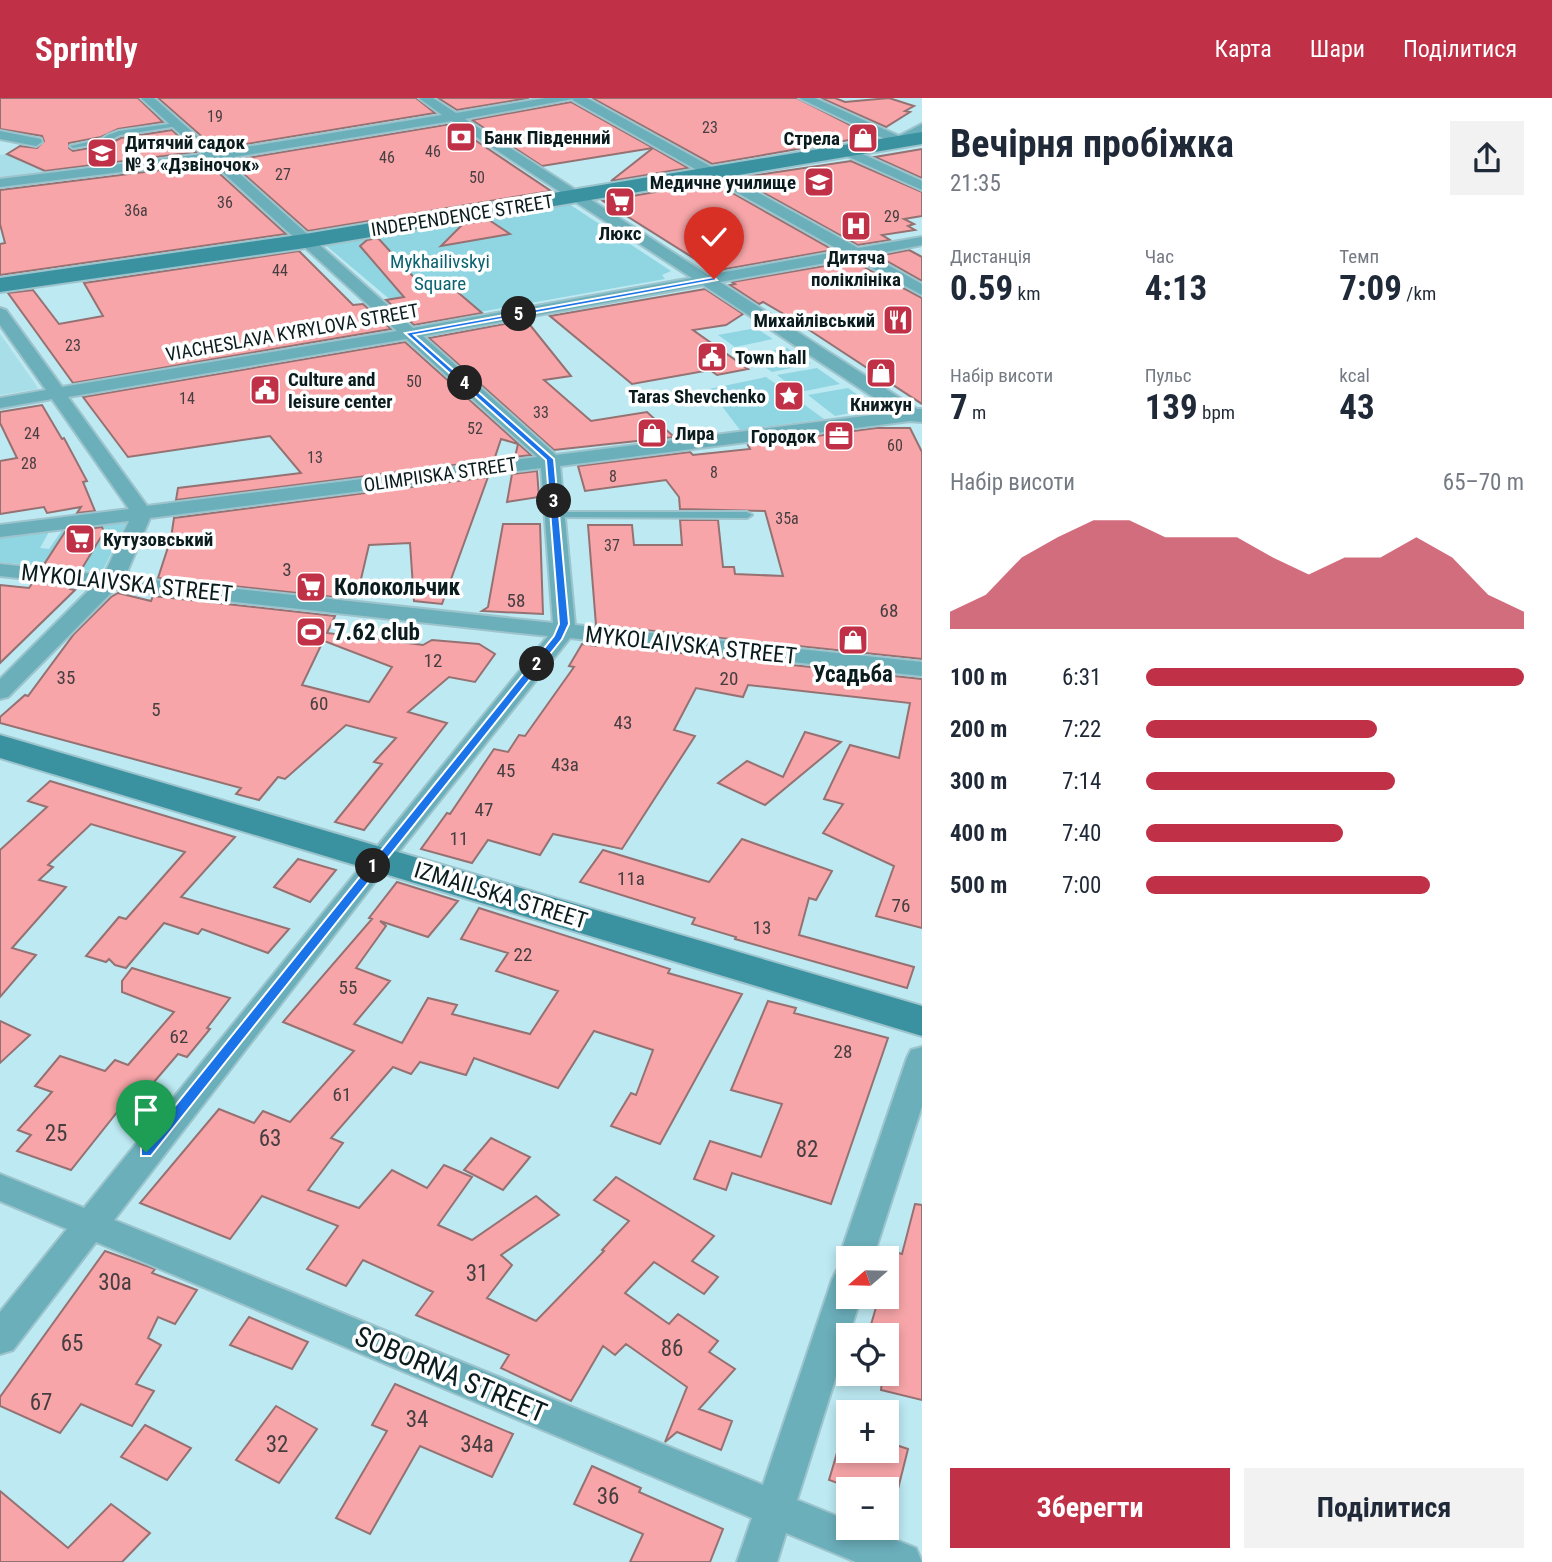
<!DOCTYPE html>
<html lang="uk">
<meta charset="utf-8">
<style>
body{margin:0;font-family:"Roboto Condensed",sans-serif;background:#f2f2f3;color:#1f2937;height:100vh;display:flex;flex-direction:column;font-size:26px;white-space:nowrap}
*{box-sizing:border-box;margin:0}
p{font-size:23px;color:#747a83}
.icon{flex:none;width:38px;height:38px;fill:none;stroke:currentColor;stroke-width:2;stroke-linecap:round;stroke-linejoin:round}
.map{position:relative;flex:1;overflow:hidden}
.drawer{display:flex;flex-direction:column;background:#fff;width:630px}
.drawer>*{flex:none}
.needle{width:46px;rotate:250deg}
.tools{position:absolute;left:836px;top:1148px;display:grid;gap:14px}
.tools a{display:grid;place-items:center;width:63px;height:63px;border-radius:0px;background:#fff;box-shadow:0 4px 10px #0003;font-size:35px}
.pin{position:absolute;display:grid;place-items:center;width:60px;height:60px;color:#fff;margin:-72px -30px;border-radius:50% 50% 50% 0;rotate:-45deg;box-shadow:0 0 7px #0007}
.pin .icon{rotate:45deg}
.km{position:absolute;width:35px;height:35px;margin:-18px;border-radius:50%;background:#222;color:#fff;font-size:19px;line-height:35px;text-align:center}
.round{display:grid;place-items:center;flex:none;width:74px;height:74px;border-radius:0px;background:#f2f2f3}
.overview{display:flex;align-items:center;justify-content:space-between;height:119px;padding:0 28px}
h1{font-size:38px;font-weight:700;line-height:52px}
.metrics{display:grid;grid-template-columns:repeat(3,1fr);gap:10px;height:119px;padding:7px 28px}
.metrics div{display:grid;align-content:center}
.metrics b{font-size:35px;font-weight:700}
.metrics small{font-size:19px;font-weight:400}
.metrics p{font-size:19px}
.chart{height:196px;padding:14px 28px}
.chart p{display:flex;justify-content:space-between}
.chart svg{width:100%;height:126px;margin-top:7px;fill:#c03047;opacity:.7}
.cta{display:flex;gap:14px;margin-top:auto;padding:14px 28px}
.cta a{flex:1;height:80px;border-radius:0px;background:#c03047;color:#fff;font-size:28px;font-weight:700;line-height:80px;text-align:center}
.cta a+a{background:#f2f2f3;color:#1f2937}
ul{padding:0 28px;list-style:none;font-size:23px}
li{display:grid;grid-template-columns:112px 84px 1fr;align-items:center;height:52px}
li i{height:18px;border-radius:9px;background:#c03047}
header{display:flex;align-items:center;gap:42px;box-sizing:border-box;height:98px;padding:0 35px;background:#c03047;color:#fff}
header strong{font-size:33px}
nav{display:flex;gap:38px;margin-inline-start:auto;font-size:24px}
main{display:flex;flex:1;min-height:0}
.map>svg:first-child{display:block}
</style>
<header>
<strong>Sprintly</strong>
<nav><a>Карта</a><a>Шари</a><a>Поділитися</a></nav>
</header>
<main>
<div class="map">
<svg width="922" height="1464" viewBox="0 0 922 1464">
<rect width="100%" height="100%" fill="#bde9f2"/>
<g fill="#a8dee8">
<polygon points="161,27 192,57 0,80 0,57 25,54 29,48 90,44 112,34"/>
<polygon points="0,236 34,284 38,291 0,297"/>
</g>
<g fill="#90d5e2">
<polygon points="569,106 671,173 662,177 665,181 418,225 323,145"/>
<polygon points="756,230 773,241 735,249 718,237"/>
<polygon points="787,250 811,266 772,274 748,257"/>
<polygon points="817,270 840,286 800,294 777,277"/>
<polygon points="766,279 787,294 774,296 784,304 798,302 824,321 740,332 709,291"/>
<polygon points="848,290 876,310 835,318 808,297"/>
<polygon points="127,423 102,474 0,464 0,438 50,432 40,450 49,451 63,431"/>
</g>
<g fill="#f7a5a8" stroke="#967172" stroke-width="2" fill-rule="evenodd">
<polygon points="0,0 138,0 163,24 118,31 101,39 69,45 69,50 73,53 106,47 121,40 172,32 196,54 45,73 7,56 20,48 37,50 44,43 42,38 0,31"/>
<polygon points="158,0 416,0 435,15 216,51"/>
<polygon points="438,0 529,0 457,12"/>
<polygon points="592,0 797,0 872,38 712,66"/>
<polygon points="821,0 835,0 845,4 889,0 914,8 905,13 910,14 886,29"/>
<polygon points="571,4 653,50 542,68 472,22"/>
<polygon points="451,26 551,93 308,133 229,63"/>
<polygon points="653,50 688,70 611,83"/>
<polygon points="922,51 922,80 875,59"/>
<polygon points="851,63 922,94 922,118 904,121 914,126 908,128 915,132 882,137 890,142 858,147 737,80"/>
<polygon points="209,66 286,136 0,177 0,146 5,145 0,126 0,92"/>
<polygon points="713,84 833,152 714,173 603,103"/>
<polygon points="489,122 510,136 441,148 463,126"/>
<polygon points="378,140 428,195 454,191 482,215 414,227 386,202 404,199 360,148 367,142"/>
<polygon points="909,152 922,159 922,183 878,158"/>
<polygon points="299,153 353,207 363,206 391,231 73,285 8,195 33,192 59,226 103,218 84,185"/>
<polygon points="853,163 922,200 922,306 794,222 763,204 759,206 730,187 735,186 732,184"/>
<polygon points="705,191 743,216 726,227 693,232 748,271 717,277 710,272 632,286 550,218"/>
<polygon points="526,222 571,278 544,282 591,323 647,314 674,339 554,352 429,240"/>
<polygon points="405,244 531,357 515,359 518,346 501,341 494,362 176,402 178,390 301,375 270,338 128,359 83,299"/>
<polygon points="42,307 62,341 64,340 87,383 83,384 95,413 77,415 81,409 47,415 44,409 0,416 0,363 17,360 0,325 0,314"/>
<polygon points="876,330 910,330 922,354 922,561 596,527 588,427 632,427 634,447 682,447 680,422 718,422 723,469 734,469 735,476 783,478 765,413 680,411 679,399 666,382 585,393 578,368 690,354 693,357 750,351 748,347"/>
<polygon points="537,373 539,399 507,404 512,376"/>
<polygon points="488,379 442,506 414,503 410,445 369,447 357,498 345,497 343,500 158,480 171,440 174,420"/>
<polygon points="503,426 540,426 543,516 482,513 488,509"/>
<polygon points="102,429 104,434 81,472 43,468 65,434"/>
<polygon points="33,484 71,488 70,491 75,492 0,565 0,487 29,490"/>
<path d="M118,495L151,503L153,498L335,518L327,535L423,547L432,542L479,546L495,556L475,584L449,579L408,614L447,625L364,732L335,724L382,666L374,664L396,640L346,627L285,681L278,679L259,702L236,696L241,690L0,625V619L25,597L28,598L74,536L111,499ZM325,539L324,543L392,569L369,604L302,587Z"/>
<polygon points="582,546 597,548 597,546 922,581 922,830 876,818 894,768 823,735 843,706 824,701 850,647 899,660 910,605 748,587 743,599 696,590 674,632 695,638 622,751 553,736 540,757 488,742 472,765 421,751 447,715 450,716 494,651 508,654 519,637 525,638 574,569 569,568"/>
<polygon points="805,634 841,644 765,707 718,685 747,663 783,679"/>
<polygon points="50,683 235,739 181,799 289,831 268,855 202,831 198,836 164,825 126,870 115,867 109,861 106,864 86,858 119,819 126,821 185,754 91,726 48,767 53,769 39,782 66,789 12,850 36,857 0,899 0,752 47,709 28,703"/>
<polygon points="742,741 832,773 816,802 809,800 799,837 914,869 907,890 735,841 736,839 692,826 695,820 580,784 603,752 709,784"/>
<polygon points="298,761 336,772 310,804 274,789"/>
<polygon points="397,784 458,803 428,839 380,823 386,828 356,870 390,883 354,926 402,945 428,900 457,907 452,916 530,936 558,893 496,873 508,855 461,841 479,810 670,871 668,875 742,896 660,1046 611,1028 631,995 636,997 653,952 594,933 558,990 474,960 466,977 420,964 411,976 393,969 331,1040 343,1045 308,1092 359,1110 392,1072 427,1090 444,1067 472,1079 438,1127 472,1142 536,1098 559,1117 501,1157 512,1167 487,1200 536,1223 604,1153 602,1152 629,1123 594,1102 616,1079 714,1138 692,1163 718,1179 704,1196 654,1164 625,1195 669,1226 678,1216 718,1243 709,1254 735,1271 699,1311 732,1323 721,1352 677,1334 665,1344 687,1289 626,1246 615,1257 603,1248 571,1303 501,1270 509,1257 416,1217 433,1194 363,1162 346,1188 307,1171 338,1128 262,1098 230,1141 140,1105 219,1011 254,1025 263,1013 290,1024 354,953 283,924 372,821 369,820"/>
<polygon points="132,870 230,900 207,930 210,931 187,959 178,956 130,1012 122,1008 71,1072 17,1053 31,1037 18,1032 52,994 35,988 60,958 105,973 115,962 128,967 174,914 122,894 122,883"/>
<polygon points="768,903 796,910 794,915 888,940 831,1106 732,1075 726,1092 694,1081 710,1043 761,1059 782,1006 731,992"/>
<polygon points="0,923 30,937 0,965"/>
<polygon points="491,1040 530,1059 503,1092 464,1072"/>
<polygon points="915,1106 922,1107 922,1302 881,1292 883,1276 887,1276 888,1237 868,1237 879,1199 887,1199 887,1170 892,1153 902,1156"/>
<polygon points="105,1153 155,1171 152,1175 197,1192 175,1226 158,1219 148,1240 161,1247 136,1286 154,1293 132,1328 81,1306 60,1335 0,1308 0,1299"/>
<polygon points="249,1219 308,1244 292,1271 230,1247"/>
<polygon points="395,1286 513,1336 492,1379 420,1348 370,1436 336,1420 387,1333 372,1327"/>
<polygon points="276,1308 317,1331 279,1385 236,1362"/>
<polygon points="145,1327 191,1350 167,1382 121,1359"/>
<polygon points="845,1328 849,1330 849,1353 887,1353 887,1344 908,1351 898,1391 854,1391 829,1382"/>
<polygon points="592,1368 641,1390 639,1394 723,1431 710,1464 630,1464 643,1436 574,1406"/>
<polygon points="0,1393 68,1450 111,1406 150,1435 122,1464 0,1464"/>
</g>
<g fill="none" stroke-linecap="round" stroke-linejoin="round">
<g stroke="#9dc4cc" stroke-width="4">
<g id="lane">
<polygon points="176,25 178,28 120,37 106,44 73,50 70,48 102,41 108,37 119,33"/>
<polygon points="556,414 747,414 752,417 747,420 552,419 551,417"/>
</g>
</g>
<g stroke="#9dc4cc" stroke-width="4">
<g id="street">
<path d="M141,0H154L215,54L442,17L419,0H433L456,15L545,0H587L858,150L922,139V147L870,157L922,186V197L853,160L720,184L917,311H922V324L910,323L560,368L575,527L922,564V578L570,540L388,767L114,1122L763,1387L832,1182L837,1172L844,1170L839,1160L907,960L911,952L922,949V1008L873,1160H849V1199H861L797,1402L849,1423V1430H866L916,1450L922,1464H856L786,1435L777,1464H737L752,1420L96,1144L13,1252L0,1256V1214L67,1131L0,1103V1076L84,1110L548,538L115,491L8,599L0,601V581L93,488L0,478V466L104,477L129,423L0,439V427L129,411L52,301L0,310V300L46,292L0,227V210L6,212L62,289L397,233L210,63L0,89V81L202,56ZM572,1L574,3L841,153L708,177L465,21ZM452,23L692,180L413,230L223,61ZM703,187L896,314L556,357L423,238ZM406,241L537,359L147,408L68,299ZM541,370L553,525L125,479L150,420Z"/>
<polygon points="799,0 815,0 899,38 922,26 922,35 905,46 895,46"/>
<polygon points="0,33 41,41 42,44 36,48 0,41"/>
<polygon points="845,48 922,83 922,92 840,55 840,49"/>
</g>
</g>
<g stroke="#9dc4cc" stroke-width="4">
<g id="secondary">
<polygon points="922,34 922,46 305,150 0,194 0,180 305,136"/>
<polygon points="0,637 922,908 922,938 0,660"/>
</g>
</g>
<use href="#lane" fill="#6bafbb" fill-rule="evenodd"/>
<use href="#street" fill="#6bafbb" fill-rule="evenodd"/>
<use href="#secondary" fill="#3a92a1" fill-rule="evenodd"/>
</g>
<polygon fill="#1a73e8" stroke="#fff" stroke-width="2" points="714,179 717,182 414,237 554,361 569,526 562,541 151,1058 141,1058 141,1050 554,538 559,526 546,362 405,235"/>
<defs>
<g id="bank-square" transform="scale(1.575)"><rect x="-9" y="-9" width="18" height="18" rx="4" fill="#c03047" stroke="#fff"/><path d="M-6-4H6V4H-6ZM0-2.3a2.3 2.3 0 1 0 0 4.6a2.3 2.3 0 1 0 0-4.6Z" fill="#fff"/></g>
<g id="shop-square" transform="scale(1.575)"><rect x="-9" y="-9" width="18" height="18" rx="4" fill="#c03047" stroke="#fff"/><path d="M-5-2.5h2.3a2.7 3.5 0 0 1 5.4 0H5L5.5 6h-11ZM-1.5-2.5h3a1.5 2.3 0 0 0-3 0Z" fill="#fff"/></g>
<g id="school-square" transform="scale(1.575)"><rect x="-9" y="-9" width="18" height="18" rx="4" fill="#c03047" stroke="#fff"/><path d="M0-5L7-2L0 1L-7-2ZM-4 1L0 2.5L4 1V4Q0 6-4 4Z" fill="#fff"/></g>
<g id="university-square" transform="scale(1.575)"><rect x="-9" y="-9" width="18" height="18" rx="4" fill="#c03047" stroke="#fff"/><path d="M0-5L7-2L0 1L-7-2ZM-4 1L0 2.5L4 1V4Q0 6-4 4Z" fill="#fff"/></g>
<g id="supermarket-square" transform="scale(1.575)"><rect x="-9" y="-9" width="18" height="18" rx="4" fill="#c03047" stroke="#fff"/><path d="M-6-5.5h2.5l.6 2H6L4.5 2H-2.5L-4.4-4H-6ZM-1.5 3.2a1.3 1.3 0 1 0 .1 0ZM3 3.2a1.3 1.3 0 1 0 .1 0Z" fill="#fff"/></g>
<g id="hospital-square" transform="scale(1.575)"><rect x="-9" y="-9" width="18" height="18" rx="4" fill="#c03047" stroke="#fff"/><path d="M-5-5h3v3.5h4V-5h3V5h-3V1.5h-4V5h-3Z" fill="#fff"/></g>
<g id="restaurant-square" transform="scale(1.575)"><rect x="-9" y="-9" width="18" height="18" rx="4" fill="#c03047" stroke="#fff"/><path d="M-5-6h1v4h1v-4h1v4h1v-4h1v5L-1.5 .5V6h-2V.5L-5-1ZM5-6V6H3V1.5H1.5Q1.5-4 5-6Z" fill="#fff"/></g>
<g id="civic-square" transform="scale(1.575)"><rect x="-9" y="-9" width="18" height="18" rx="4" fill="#c03047" stroke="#fff"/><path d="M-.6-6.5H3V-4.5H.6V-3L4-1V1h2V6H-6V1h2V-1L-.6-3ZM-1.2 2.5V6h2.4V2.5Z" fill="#fff"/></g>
<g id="sight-square" transform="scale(1.575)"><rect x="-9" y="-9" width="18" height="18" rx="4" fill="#c03047" stroke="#fff"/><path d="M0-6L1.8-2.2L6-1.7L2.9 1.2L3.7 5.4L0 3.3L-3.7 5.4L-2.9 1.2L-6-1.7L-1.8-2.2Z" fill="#fff"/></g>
<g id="office-square" transform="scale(1.575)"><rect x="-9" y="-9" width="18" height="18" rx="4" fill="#c03047" stroke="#fff"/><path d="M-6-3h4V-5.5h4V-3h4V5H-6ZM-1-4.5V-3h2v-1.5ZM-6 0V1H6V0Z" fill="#fff"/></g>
<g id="stadium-square" transform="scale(1.575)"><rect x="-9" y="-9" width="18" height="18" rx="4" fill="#c03047" stroke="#fff"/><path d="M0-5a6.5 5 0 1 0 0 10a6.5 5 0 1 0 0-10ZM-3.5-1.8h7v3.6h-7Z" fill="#fff"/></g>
</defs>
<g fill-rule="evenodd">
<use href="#bank-square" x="461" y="39"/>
<use href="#shop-square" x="863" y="40"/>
<use href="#school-square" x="102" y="55"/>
<use href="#university-square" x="819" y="84"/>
<use href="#supermarket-square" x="620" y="104"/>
<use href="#hospital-square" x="856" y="128"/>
<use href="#restaurant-square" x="898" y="222"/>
<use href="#civic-square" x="712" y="259"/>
<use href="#shop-square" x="881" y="275"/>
<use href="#civic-square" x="265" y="292"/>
<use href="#sight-square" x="789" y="298"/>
<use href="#shop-square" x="652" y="335"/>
<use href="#office-square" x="839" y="338"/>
<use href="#supermarket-square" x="80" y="441"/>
<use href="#supermarket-square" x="311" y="489"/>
<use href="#stadium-square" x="311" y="534"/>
<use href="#shop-square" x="853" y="542"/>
</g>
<g text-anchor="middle" stroke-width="7" stroke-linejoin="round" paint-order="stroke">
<g font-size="16" fill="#463e41">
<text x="215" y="24">19</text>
<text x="710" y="35">23</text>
<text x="433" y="59">46</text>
<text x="387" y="65">46</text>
<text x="283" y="82">27</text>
<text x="477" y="85">50</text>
<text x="225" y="110">36</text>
<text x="136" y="118">36а</text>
<text x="892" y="124">29</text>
<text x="280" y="178">44</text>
<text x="73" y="253">23</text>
<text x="414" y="289">50</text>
<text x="187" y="306">14</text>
<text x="541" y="320">33</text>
<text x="475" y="336">52</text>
<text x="32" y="341">24</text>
<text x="895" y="353">60</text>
<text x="315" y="365">13</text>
<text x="29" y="371">28</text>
<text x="714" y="380">8</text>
<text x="613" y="384">8</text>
<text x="787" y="426">35а</text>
<text x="612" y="453">37</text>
</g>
<g font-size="19" font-weight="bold" fill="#0b1c1f" stroke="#fff" text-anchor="start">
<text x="484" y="46">Банк Південний</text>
<text x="840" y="47" text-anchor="end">Стрела</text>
<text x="125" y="51">Дитячий садок<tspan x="125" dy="22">№ 3 «Дзвіночок»</tspan></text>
<text x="796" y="91" text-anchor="end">Медичне училище</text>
<text x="620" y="142" text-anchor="middle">Люкс</text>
<text x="856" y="166" text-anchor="middle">Дитяча<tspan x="856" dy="22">поліклініка</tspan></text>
<text x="875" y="229" text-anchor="end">Михайлівський</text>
<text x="735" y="266">Town hall</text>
<text x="288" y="288">Culture and<tspan x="288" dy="22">leisure center</tspan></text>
<text x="766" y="305" text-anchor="end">Taras Shevchenko</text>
<text x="881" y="313" text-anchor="middle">Книжун</text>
<text x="675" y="342">Лира</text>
<text x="816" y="345" text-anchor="end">Городок</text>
<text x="103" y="448">Кутузовський</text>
</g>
<g font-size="19" fill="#0b1c1f" stroke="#fff">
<text transform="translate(462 117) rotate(-9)" y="7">INDEPENDENCE STREET</text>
<text transform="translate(292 234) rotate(-10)" y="7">VIACHESLAVA KYRYLOVA STREET</text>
<text transform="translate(440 376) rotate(-8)" y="7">OLIMPIISKA STREET</text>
</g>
<g font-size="19" fill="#0c6370" stroke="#fff">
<text x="440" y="170">Mykhailivskyi<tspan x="440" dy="22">Square</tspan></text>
</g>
<g font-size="19" fill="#463e41">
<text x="287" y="478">3</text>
<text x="516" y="509">58</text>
<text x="889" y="519">68</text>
<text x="433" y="569">12</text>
<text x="66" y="586">35</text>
<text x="729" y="587">20</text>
<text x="319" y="612">60</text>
<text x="156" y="618">5</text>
<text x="623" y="631">43</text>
<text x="565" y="673">43а</text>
<text x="506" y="679">45</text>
<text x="484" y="718">47</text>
<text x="459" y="747">11</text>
<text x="631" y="787">11а</text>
<text x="901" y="814">76</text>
<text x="762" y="836">13</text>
<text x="523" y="863">22</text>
<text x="348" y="896">55</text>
<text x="179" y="945">62</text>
<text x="843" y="960">28</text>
<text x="342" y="1003">61</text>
</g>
<g font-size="23" fill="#0b1c1f" stroke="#fff">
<text transform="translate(127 485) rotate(6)" y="8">MYKOLAIVSKA STREET</text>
<text transform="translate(691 547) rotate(6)" y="8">MYKOLAIVSKA STREET</text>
<text transform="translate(501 797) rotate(17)" y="8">IZMAILSKA STREET</text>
</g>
<g font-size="23" font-weight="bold" fill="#0b1c1f" stroke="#fff" text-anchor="start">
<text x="334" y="497">Колокольчик</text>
<text x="334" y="542">7.62 club</text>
<text x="853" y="584" text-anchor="middle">Усадьба</text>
</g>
<g font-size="23" fill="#463e41">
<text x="56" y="1043">25</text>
<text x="270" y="1048">63</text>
<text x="807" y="1059">82</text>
<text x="477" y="1183">31</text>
<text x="115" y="1192">30а</text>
<text x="72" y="1253">65</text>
<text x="672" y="1258">86</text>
<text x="41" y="1312">67</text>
<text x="417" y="1329">34</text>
<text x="277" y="1354">32</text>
<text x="477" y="1354">34а</text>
<text x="608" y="1406">36</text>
</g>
<g font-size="28" fill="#0b1c1f" stroke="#fff">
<text transform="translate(451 1276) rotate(23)" y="10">SOBORNA STREET</text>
</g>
</g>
</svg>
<div class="tools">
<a><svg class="needle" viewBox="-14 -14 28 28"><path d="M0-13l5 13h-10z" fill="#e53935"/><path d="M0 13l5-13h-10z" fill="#747a83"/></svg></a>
<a><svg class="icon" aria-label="locate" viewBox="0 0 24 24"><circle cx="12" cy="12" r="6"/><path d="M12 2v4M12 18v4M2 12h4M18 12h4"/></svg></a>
<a>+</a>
<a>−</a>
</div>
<div class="pin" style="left:146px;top:1054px;background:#1e9e55"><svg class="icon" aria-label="arrive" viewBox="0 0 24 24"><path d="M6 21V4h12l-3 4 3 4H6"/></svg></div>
<div class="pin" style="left:714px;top:181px;background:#d93025"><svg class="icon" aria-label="check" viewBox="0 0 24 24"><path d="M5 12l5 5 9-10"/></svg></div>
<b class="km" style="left:373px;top:768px">1</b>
<b class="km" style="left:537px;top:566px">2</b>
<b class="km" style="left:554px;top:403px">3</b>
<b class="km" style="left:465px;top:285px">4</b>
<b class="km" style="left:519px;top:216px">5</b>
</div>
<section class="drawer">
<div class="overview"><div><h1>Вечірня пробіжка</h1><p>21:35</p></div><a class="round"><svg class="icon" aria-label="share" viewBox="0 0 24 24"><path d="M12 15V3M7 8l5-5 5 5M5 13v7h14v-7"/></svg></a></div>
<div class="metrics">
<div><p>Дистанція</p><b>0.59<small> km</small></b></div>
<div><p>Час</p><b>4:13</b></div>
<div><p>Темп</p><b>7:09<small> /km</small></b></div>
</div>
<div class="metrics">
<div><p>Набір висоти</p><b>7<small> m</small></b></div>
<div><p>Пульс</p><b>139<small> bpm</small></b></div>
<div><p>kcal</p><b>43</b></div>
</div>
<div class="chart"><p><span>Набір висоти</span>65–70 m</p>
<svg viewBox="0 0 160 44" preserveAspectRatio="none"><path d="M0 44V38L10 32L20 19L30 12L40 6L50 6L60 12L70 12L80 12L90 19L100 25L110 19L120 19L130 12L140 19L150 32L160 38V44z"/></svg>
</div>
<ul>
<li><b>100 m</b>6:31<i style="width:100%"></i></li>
<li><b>200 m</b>7:22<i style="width:61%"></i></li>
<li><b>300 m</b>7:14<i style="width:66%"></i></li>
<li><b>400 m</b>7:40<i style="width:52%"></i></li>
<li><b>500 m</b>7:00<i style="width:75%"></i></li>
</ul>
<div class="cta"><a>Зберегти</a><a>Поділитися</a></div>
</section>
</main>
